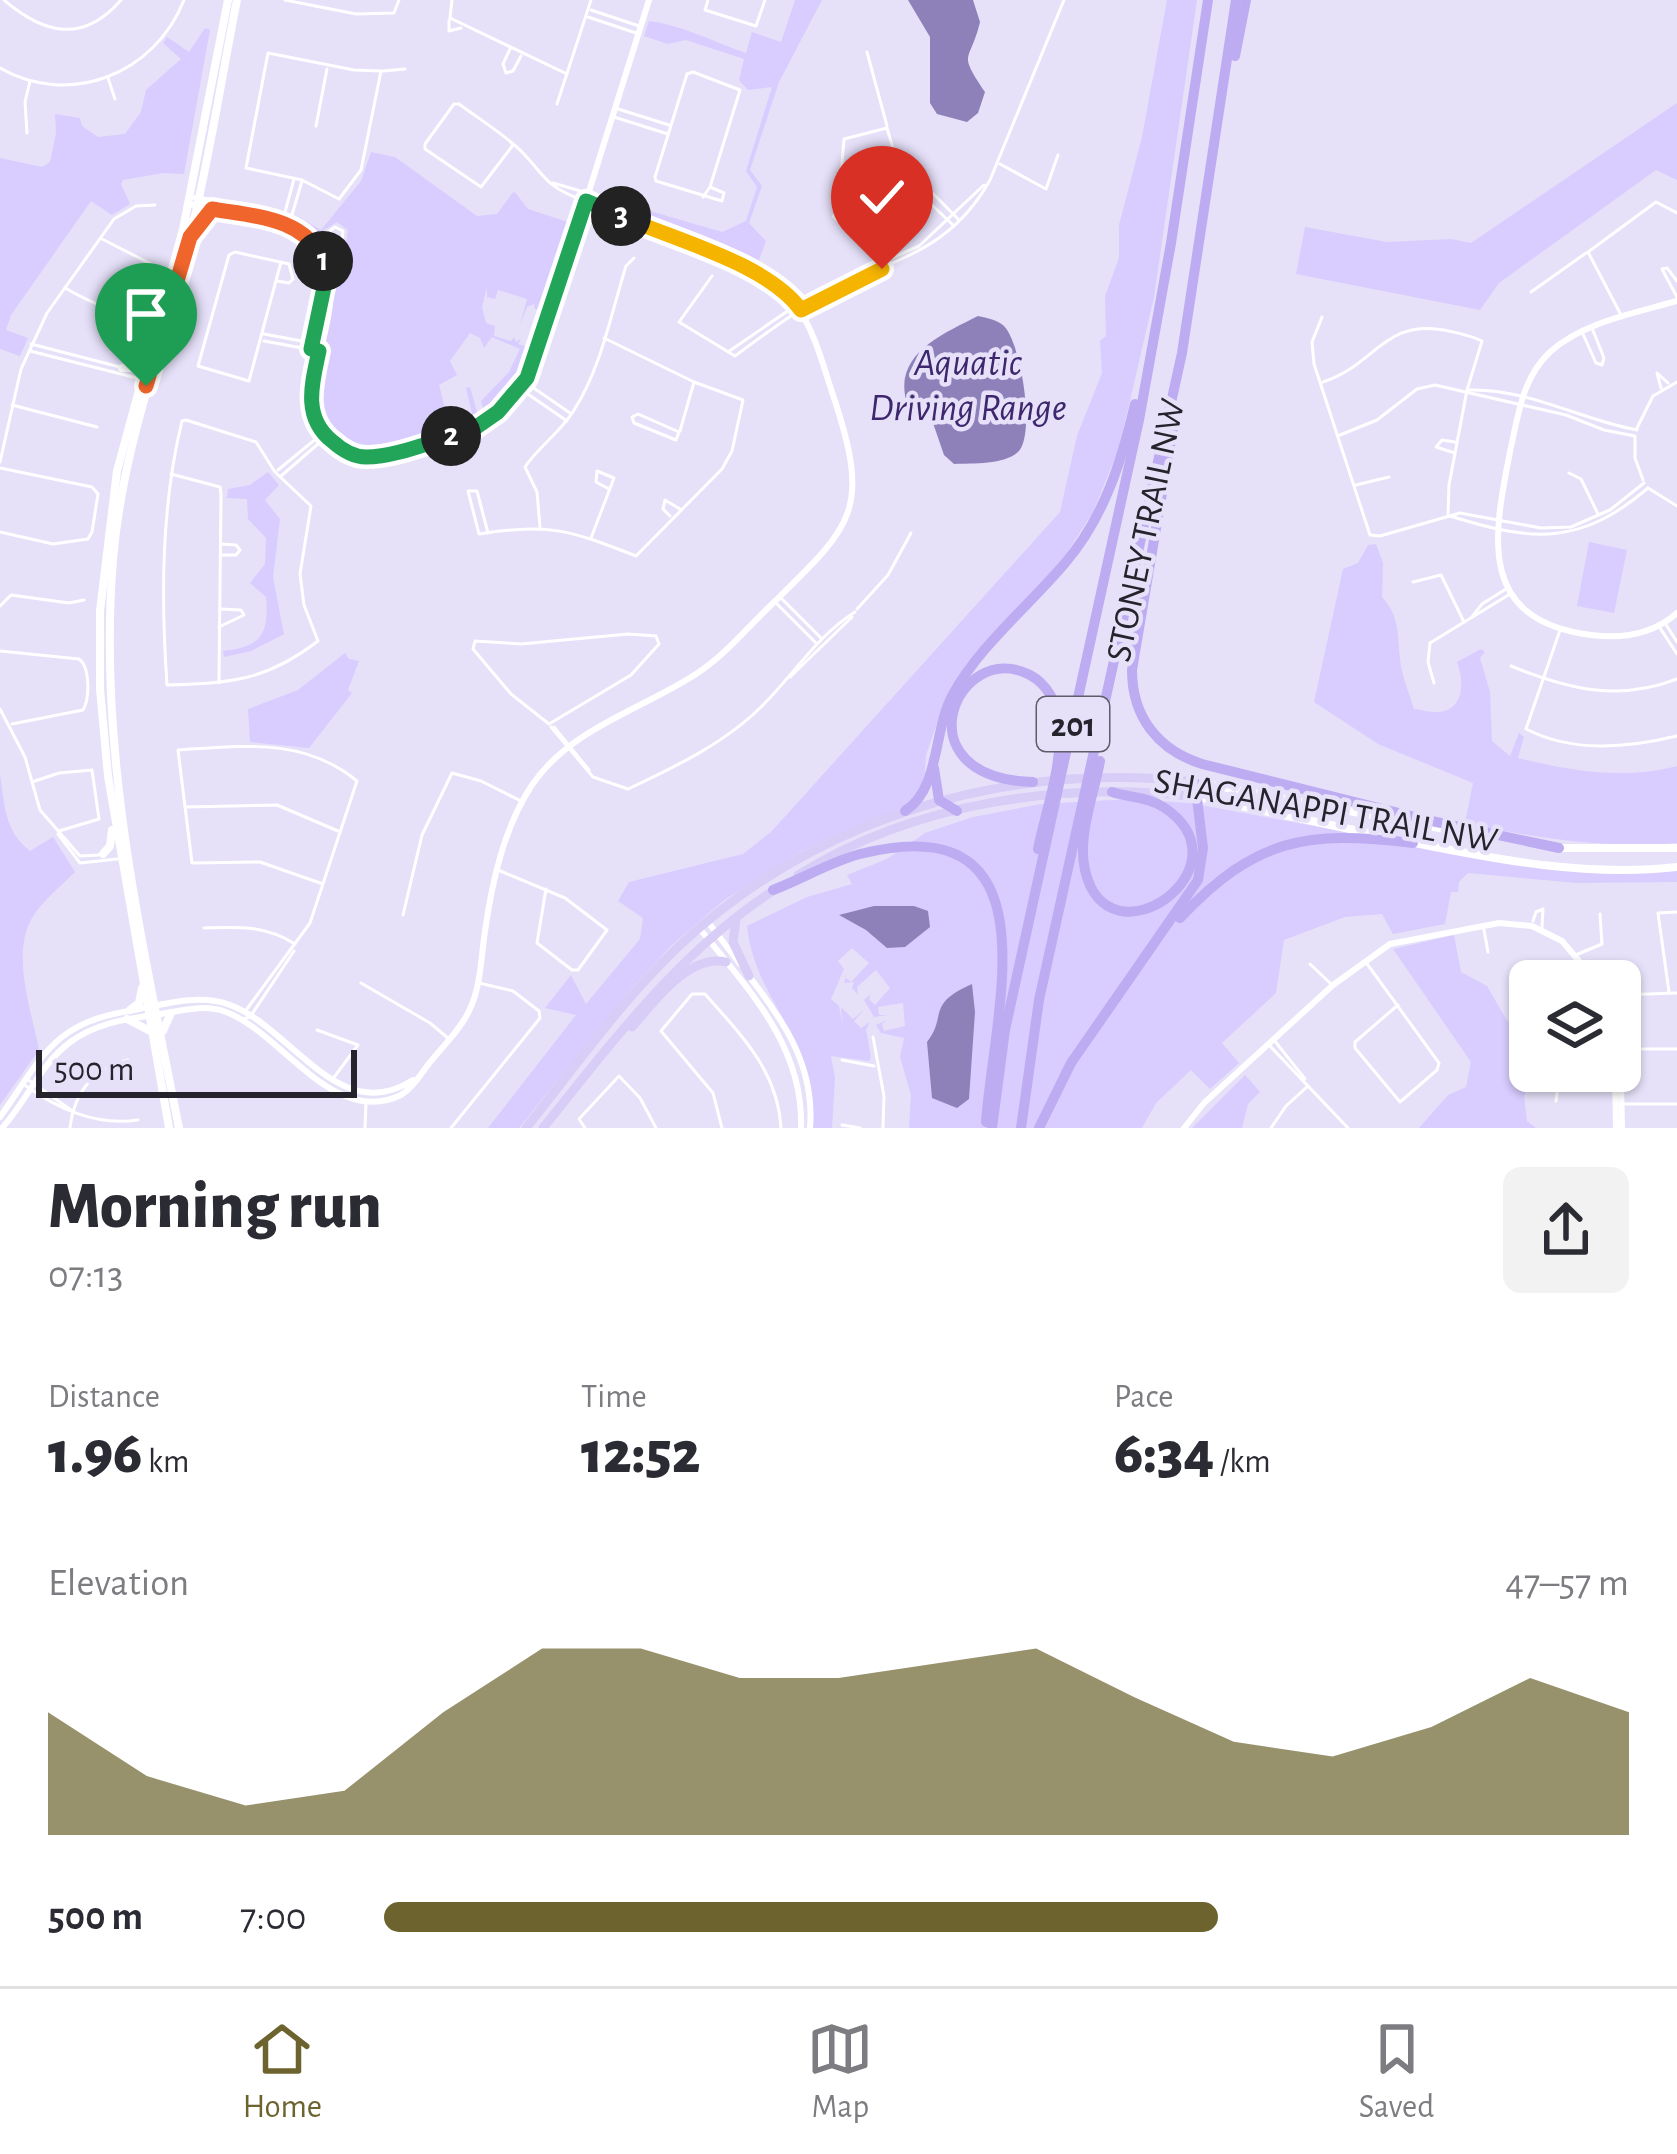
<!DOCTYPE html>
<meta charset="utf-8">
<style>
body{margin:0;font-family:"Alegreya Sans",sans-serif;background:#f2f2f3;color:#2b2b33;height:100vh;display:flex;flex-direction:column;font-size:45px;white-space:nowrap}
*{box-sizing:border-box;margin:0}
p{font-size:39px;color:#7c7c81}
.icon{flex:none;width:66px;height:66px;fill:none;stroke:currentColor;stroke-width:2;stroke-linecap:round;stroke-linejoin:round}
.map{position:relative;height:1128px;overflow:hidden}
.details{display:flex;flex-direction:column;background:#fff;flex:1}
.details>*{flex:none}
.controls{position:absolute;left:1509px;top:960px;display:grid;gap:24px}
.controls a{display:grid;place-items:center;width:132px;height:132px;border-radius:18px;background:#fff;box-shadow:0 3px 9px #0004;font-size:60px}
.scale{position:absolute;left:36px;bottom:30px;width:321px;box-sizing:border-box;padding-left:12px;border:6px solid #25232c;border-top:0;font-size:33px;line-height:42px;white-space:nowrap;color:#25232c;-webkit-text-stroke:9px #e6e1f9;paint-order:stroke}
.pin{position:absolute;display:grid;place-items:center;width:102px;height:102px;color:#fff;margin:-123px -51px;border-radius:50% 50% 50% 0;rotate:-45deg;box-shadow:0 0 12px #0007}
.pin .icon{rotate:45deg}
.km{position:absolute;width:60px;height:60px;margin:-30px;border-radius:50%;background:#222;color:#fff;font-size:33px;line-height:60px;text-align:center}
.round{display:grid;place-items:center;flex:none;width:126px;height:126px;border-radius:18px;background:#f2f2f3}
.headline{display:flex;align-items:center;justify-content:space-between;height:204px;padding:0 48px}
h1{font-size:66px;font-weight:800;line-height:90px}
.figures{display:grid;grid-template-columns:repeat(3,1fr);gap:18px;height:204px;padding:12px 48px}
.figures div{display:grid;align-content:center}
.figures b{font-size:60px;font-weight:800}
.figures small{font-size:33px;font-weight:400}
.figures p{font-size:33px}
.chart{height:336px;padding:24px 48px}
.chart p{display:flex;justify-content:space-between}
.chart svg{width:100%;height:216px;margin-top:12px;fill:#6c632f;opacity:.7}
ul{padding:0 48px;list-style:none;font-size:39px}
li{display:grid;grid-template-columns:192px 144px 1fr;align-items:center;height:90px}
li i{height:30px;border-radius:15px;background:#6c632f}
.tab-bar{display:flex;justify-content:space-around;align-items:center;height:168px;border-top:3px solid #e1e1e2;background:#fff;font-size:33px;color:#7c7c81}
.tab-bar a{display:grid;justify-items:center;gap:6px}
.tab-bar .active{color:#6c632f}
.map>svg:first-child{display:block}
</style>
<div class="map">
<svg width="1677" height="1128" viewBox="0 0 1677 1128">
<rect width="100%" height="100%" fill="#e6e1f9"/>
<g fill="#d8cdfe">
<path d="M795,0H822L779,82L750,170L762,186L749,223L766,241L756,268L599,196L722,232L746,221L757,187L746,171L772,87L748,90L739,80L744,59L686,40L668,44L644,36L649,21C682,25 714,42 746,53L752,32L781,42Z"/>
<polygon points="1167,0 1197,0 1154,297 1119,448 1093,512 1068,551 945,700 926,755 924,786 904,807 802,851 723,901 672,945 632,988 519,1128 488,1128 576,1015 545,1008 571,975 586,1004 640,939 643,918 618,901 629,882 743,854 771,832 1060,512 1077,436 1102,373 1100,341 1106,336 1105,296 1119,258 1119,225 1142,137"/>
<polygon points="205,28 210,30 184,174 163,173 123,180 121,184 130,204 112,215 91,201 11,315 6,330 28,338 20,356 0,349 0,158 42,167 50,162 56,133 55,114 80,118 82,126 98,137 125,134 141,112 146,90 181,59 163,43 167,37 189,52"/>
<polygon points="1677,103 1677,180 1656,170 1499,283 1480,310 1296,274 1305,227 1387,242 1451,239 1471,243"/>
<path d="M371,152L395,157L477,216L497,214L514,191L528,209L574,224L547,311L535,309L534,304L527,307L520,325L527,299L498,290L495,299L487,297V287L482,307L486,323L495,326L494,336L511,341L514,337L516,342L521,339L518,344L528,347L536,324L533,320L543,323C531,357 519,397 485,414L481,401L509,372L520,349L492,337L484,348L480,338L470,333L450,361L457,375L439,385L449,424L473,418L466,388L470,387L479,419L449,432L369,451L341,444L324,430L313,397L334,285L331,254L332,249L346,243L348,230L337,222L319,233L297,216L321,230L361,181Z"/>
<path d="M268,472L279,485L265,500L280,519L273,577L284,634L251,651L224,657L223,651C262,647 269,634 266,597L250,583L265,564L266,538L248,519L247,499L227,498L228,489L250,485Z"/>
<polygon points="1589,542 1627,550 1614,613 1577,606"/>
<path d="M1376,544L1383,563L1382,597C1403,619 1396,644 1402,671C1405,684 1410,696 1414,709C1420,709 1426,712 1433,712C1464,714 1465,683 1457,662L1481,649L1485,652L1480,658L1490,692L1492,741L1510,756L1519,733L1524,737L1518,758C1571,771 1623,780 1677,766V843C1604,849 1536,838 1465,823L1473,783L1378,744L1314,702L1343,569L1358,563L1368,545Z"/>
<polygon points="345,653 349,659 359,661 348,690 352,693 309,748 250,742 248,709 298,690"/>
<path d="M0,775C5,805 4,831 30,851L53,837L75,872C60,887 38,904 29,924C13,960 32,1013 39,1050L0,1105Z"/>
<path d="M1129,799L1190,803L1540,868L1677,870V882L1577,883L1468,873L1459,882L1458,892H1451L1445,924L1393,934L1382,914L1345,917L1284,940L1276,993L1222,1043L1239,1063L1210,1089L1191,1070L1156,1103L1142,1128H909L911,1095L900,1057L904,1038L881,1033L876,1025L887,1020L882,1024L884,1031L905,1026L903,1003L878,1007L879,1015H888L874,1017L864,1000L871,994L869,999L875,1005L890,988L876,970L857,987L858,995L852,988L854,982L844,983L847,971L845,977L851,982L869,963L852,948L838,961L844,969L831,999L839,1006L843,1025L841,1009L850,998L842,1008L853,1019L864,1010L854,1021L861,1028L870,1022L866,1030L871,1057L869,1061L831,1056L835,1078L832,1128H813C819,1038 755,1004 747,926L807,897L852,884L847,875L887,859L925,833L973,817L1041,804Z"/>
<polygon points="1454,935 1461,972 1487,986 1506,1019 1530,1045 1532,1071 1524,1096 1527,1121 1536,1128 1419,1128 1448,1095 1466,1087 1471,1062 1393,949"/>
<polygon points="1245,1075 1260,1092 1248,1104 1242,1128 1192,1128"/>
</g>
<g fill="#8e81ba">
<path d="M908,0H973L980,22C970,64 957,50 985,92L978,113L967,122L937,114L930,103V37Z"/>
<path d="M978,316C987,318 998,320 1004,326C1021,343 1036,435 1018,452C1004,465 973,463 954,464L944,455L933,423L908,407C890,355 941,335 978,316Z"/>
<polygon points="874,906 914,906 928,911 930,927 905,947 887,948 866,930 839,915"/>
<path d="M972,984L975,1012L969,1099L957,1108L932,1098L927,1042C948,1015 925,1005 972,984Z"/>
</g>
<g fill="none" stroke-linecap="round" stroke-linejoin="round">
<g stroke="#fff" stroke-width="3">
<path d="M4,0C44,34 83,44 121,0"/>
<polyline points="285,0 356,14 394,13 399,0"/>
<polyline points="452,0 450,18 567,74"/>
<polyline points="708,0 705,10 756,26 765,0"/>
<polyline points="591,10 639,26"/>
<polyline points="588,17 636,33"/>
<polyline points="449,20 449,31 461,28"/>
<polyline points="510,49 503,64 506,73 513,71 521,56"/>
<polyline points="867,52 887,126"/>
<polygon points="268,53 354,70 381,71 361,170 339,199 302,180 246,168"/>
<path d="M0,68C70,108 155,74 184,0"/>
<polyline points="383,71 405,69"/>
<polyline points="108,78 115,99"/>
<polyline points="557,104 591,0"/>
<polyline points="615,108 669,125"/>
<polyline points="614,117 668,134"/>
<polyline points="316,126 327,69"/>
<polyline points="27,133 25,102 30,81"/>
<path d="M513,145L481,187L425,149V144L454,104H459C479,119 504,134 522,152C547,178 545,186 582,200"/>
<polyline points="899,159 959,220"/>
<polyline points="1000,164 1046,189 1058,155"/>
<path d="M915,179C896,193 879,203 857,213L841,175L844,139L887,128L898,165L909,183L954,226"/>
<polyline points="553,183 584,192"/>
<polyline points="703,197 710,187 740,90 693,72 687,74 655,177 656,181 722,201 724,193 710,187"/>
<polyline points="852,205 833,216 838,221 855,214"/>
<polyline points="284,216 294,179"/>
<polyline points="291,218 302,181"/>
<polyline points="320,238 335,227 343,231 342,241 326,248"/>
<path d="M712,276L679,322L735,356C762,336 790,315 819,298C887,258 947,257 990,180L1064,0"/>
<polyline points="277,281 289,283 293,279 289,264 235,252 229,255 198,366 249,381 281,262"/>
<polyline points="1677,281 1667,268 1662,269 1677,297"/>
<path d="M65,288C86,300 122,319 145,310L155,266L102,239"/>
<polyline points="1531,292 1586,253"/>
<polyline points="1620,313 1588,252 1656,202 1677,213"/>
<polyline points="1322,317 1312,342 1314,364 1370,535 1380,536 1460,513 1541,528 1571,527 1610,510 1644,483"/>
<polyline points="264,334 312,343"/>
<polyline points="1583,334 1596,363 1602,365 1604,358 1592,328"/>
<polyline points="264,341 313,350"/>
<polyline points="31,344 120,367"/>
<polyline points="30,351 137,378"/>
<polyline points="728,352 818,290 919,246 984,185"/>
<polyline points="525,382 570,413"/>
<path d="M1323,382C1374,366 1384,319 1444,330C1457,333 1470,335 1482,341L1467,390L1449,485L1448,514"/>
<polyline points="1661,388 1657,373 1668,383"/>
<polyline points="522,390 567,421"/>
<path d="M1469,390C1527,388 1581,420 1637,430"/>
<polyline points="12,405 97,427"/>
<polygon points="638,414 679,432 676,440 634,423 632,417"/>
<path d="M186,420L256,442L275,472L311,506L300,574L304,605L318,641C266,681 231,683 167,685C161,597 161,507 182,421Z"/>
<polyline points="1637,428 1653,396 1677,382"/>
<polyline points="680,431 694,382"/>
<polyline points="1340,435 1377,420 1417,389 1435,385 1566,415 1604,430 1635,436"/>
<polyline points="1635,437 1635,458 1643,480"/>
<polyline points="1455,453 1436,447 1442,440 1455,442"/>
<polyline points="0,462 21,369 47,313 114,219 136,206 155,205"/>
<polyline points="0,468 92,487 98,494 92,532 88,539 53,544 0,532"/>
<polyline points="278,470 317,438"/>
<polyline points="1569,473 1581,479 1598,514"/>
<polyline points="171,474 220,487 221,494 219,683"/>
<polyline points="281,476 326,437"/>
<polyline points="1356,485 1389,477"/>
<polyline points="1648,488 1677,506"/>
<polyline points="670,516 663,509 665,500 680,509"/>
<path d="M1450,516C1533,542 1580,546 1648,488"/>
<path d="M540,527L537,492L525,467C538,447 561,432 574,410C601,368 611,314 626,266L634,258"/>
<path d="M488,533L477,491H468L479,534C551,523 569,530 636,556L722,469L732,451L743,400L694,382L604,338"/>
<polyline points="591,538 614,478 597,471 596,482 609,489"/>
<polyline points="221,555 236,555 240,550 236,545 221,544"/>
<polyline points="1413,582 1441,575 1464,622"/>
<polyline points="782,599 822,639"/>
<polyline points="776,603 816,643"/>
<polyline points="0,606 11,595 69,603 84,600"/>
<polyline points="857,609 888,575 911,533"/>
<polyline points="1472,617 1482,604 1506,589"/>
<polyline points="1665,623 1677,642"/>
<polyline points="219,627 244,615 241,610 220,609"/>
<polyline points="1660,628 1677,654"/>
<path d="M1560,630L1526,729C1573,753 1627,748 1677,736"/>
<polygon points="628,634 656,636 659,644 631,675 549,724 511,694 473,649 475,641 521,644"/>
<path d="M0,651L79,659C90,667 90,698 83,710L12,724"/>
<path d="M1511,666C1567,689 1619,702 1677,679"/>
<polyline points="790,677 852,617"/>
<polyline points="1434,683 1428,662 1430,643 1510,594"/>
<polyline points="0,709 25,757 40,810 80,856 99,855"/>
<path d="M551,727L593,777L628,789C675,767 727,742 763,705C794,674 817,636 855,612"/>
<polyline points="554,727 589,770"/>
<polyline points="32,782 59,773 92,770 99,819 59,831"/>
<polyline points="185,807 277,805 338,831"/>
<polyline points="58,834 80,863 117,859"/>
<polyline points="498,870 565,898 607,930 578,970 572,970 537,943 546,889"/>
<polyline points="403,915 422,835 452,773 481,781 521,801"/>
<polyline points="1533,921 1536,912 1543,909 1542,927"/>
<path d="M204,928C240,927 264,925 295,944"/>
<polyline points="1484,930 1488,952"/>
<polyline points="1578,954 1602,944 1600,914"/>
<polyline points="1365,961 1439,1063 1437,1070 1400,1102 1355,1048 1355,1042 1398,1005"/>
<polyline points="1310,964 1330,983"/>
<polyline points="361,983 430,1023 449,1039"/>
<polyline points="1669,992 1658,913 1677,912"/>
<polyline points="1620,995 1677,993"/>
<path d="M244,1013L310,923L357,781C304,737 242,746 178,750L192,863L260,862L323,884"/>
<polyline points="243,1019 250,1017 294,951"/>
<polyline points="317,1030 358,1045 332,1080"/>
<polyline points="873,1037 884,1096 883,1128"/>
<polyline points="1274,1040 1305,1079"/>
<polyline points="1270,1046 1348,1128"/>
<polyline points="1622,1049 1677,1049"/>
<polyline points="842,1060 874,1066"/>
<polyline points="27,1079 71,1110"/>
<path d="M23,1084C58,1109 95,1126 138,1120"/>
<polyline points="1556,1101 1560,1071"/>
<polyline points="1623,1104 1677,1104"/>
<polyline points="842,1125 860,1128"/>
<path d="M70,1128C74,1093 93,1069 128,1060"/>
<polyline points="365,1128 366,1102"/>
<polyline points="451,1128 540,1018 539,1011 513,991 479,983"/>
<polyline points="585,1128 579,1119 619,1076 640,1098 656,1128"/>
<path d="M722,1128L713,1093L661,1031L692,994H705C741,1035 778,1071 781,1128"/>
<polyline points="1271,1128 1286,1106 1308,1086"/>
</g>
<g stroke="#fff" stroke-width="6">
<path d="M196,198C226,205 259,207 289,217C362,241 321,340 310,393C313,422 325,440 351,454"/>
<polyline points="586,201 699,249"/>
<path d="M189,204C221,211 262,212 291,226C350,253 313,344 303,392C310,472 363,460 422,444C450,437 477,430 500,411C517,396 528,378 537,357L649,0"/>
<path d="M1677,301C1636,313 1583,322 1550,352C1522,378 1518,416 1510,452C1493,537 1477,620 1591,635C1622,639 1653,634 1677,613"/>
<polyline points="708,922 740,964"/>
<path d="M700,929C748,989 804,1046 801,1128"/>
<path d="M748,975C784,1021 815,1066 810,1128"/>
<polyline points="1620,1033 1622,1128"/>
<polyline points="1615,1071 1616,1128"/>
<path d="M0,1117C20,1090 36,1058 62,1037C85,1019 111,1014 139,1009C168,1003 201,994 230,1005C291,1027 339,1128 413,1080"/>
<path d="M2,1128C26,1102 40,1065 69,1043C94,1024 124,1019 154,1015C178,1012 202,1003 226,1012C281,1032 333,1128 401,1095C414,1087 421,1073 431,1061C444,1045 460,1030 469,1011C481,987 481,957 485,931C492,882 504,827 532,785C571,728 641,710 696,674C723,657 746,629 769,607C853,525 872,512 833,395C817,347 808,301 761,275L589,194"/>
<polyline points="1184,1128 1204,1103 1333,985 1390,944 1499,923 1532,926 1562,941 1596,981"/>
</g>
<g stroke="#fff" stroke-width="8">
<polyline points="194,230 212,209"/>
<polyline points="122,368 133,368 145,354"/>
<polyline points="1195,782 1461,832"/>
<polyline points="1198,797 1378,835"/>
<path d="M1410,842C1498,860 1588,877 1677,867"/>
<polyline points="1559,848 1677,848"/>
<polyline points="103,854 110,846 112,830"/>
<polyline points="130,1010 139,1003 142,988"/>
<polyline points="127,1019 152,1032"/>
<polyline points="163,1031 171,1013"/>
<polyline points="169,1128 108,776 100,689 100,611 117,471 183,229 228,0"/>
<path d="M179,1128C142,941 97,751 113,560C122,449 162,348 189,241C209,162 221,80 237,0"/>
</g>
<g stroke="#d7cdf7" stroke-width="9">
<path d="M798,875C915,802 1063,781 1198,797"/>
<polyline points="736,919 733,942 749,976"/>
<path d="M632,1027C653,1003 689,953 726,962"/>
<path d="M526,1128C575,1067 622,1000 679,946C818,816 1008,761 1195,782"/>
<path d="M543,1128C614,1040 682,948 779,887"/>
</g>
<g stroke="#bdacf2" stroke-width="10">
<polyline points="1235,56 1246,0"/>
<path d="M1173,428L1132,670C1132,717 1158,750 1202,764L1427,820L1559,848"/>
<path d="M1100,761C1094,794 1077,837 1085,870C1107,969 1252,868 1165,808C1149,797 1130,798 1112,792"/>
<polyline points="934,768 939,800 957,811"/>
<path d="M1033,782C897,778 957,637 1030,675C1047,684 1057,703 1059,721C1064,762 1046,809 1038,849"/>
<path d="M905,811C940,789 933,732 952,696C979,646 1029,606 1065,563C1104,518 1122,460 1135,404"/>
<path d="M773,890C802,879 830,862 860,854C1059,804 994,1010 986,1122"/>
<path d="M1180,918C1256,838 1306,830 1413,843"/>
<polyline points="992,1128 1005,1030 1139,420 1171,243 1208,0"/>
<polyline points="1021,1128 1039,1000 1182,353 1236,0"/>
<polyline points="1039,1128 1071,1063 1198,880 1203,848 1195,782"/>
</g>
</g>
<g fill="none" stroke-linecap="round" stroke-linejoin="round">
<g stroke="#fff" stroke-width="24">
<path id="split-1" d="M146,386L190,237L212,209C252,216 306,217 323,261"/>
</g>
<g stroke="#fff" stroke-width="24">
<path id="split-2" d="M323,261L326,278L311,349L319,351C312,383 302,417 332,441C342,450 353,457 366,457C393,457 425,444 451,436"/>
</g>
<g stroke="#fff" stroke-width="24">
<polyline id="split-3" points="451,436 475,428 498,412 527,378 586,201 621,216"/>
</g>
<g stroke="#fff" stroke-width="24">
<path id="split-4" d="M621,216C674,240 767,263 801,310L882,269"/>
</g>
<use href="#split-1" stroke="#f0652b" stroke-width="15"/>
<use href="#split-2" stroke="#22a559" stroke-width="15"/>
<use href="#split-3" stroke="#22a559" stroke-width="15"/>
<use href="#split-4" stroke="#f5b400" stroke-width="15"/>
</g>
<g text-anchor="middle" stroke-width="9" stroke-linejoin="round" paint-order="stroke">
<rect fill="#e6e1f9" stroke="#5f5c6a" stroke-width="3" x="1037" y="697" width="72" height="54" rx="9"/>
<g font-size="33" font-weight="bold" fill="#25232c">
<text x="1073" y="736">201</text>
</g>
<g font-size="36" fill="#25232c" stroke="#e6e1f9">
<text transform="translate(1144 530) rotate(-78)" y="13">STONEY TRAIL NW</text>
<text transform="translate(1326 809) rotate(10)" y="13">SHAGANAPPI TRAIL NW</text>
</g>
<g font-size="39" font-style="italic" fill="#3e276d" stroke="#e6e1f9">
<text x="968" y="375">Aquatic<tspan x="968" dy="45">Driving Range</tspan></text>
</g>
</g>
</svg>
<div class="controls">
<a><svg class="icon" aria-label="layers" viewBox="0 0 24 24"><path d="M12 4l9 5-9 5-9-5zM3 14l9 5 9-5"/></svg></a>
</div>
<div class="scale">500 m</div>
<div class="pin" style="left:146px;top:386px;background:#1e9e55"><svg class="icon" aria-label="arrive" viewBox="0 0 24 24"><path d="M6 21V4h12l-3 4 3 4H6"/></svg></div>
<div class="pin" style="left:882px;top:269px;background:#d93025"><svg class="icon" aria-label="check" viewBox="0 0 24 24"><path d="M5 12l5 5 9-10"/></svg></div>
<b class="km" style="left:323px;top:261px">1</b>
<b class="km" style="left:451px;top:436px">2</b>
<b class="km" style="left:621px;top:216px">3</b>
</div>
<section class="details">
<div class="headline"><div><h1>Morning run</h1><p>07:13</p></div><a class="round"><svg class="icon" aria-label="share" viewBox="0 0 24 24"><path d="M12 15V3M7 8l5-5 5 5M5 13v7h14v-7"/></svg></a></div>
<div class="figures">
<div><p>Distance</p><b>1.96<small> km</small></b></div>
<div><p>Time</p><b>12:52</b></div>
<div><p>Pace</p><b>6:34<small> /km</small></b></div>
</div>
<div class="chart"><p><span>Elevation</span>47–57 m</p>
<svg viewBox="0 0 160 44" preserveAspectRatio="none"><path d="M0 44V19L10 32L20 38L30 35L40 19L50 6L60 6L70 12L80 12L90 9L100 6L110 16L120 25L130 28L140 22L150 12L160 19V44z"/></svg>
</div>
<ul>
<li><b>500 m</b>7:00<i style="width:67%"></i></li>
</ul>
</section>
<nav class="tab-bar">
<a class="active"><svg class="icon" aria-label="home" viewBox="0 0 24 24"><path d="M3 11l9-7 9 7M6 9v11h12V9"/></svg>Home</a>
<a><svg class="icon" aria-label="map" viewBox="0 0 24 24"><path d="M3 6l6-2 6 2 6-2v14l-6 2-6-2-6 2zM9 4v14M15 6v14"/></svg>Map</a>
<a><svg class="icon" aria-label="saved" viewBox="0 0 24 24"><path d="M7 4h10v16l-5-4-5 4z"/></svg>Saved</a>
</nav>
